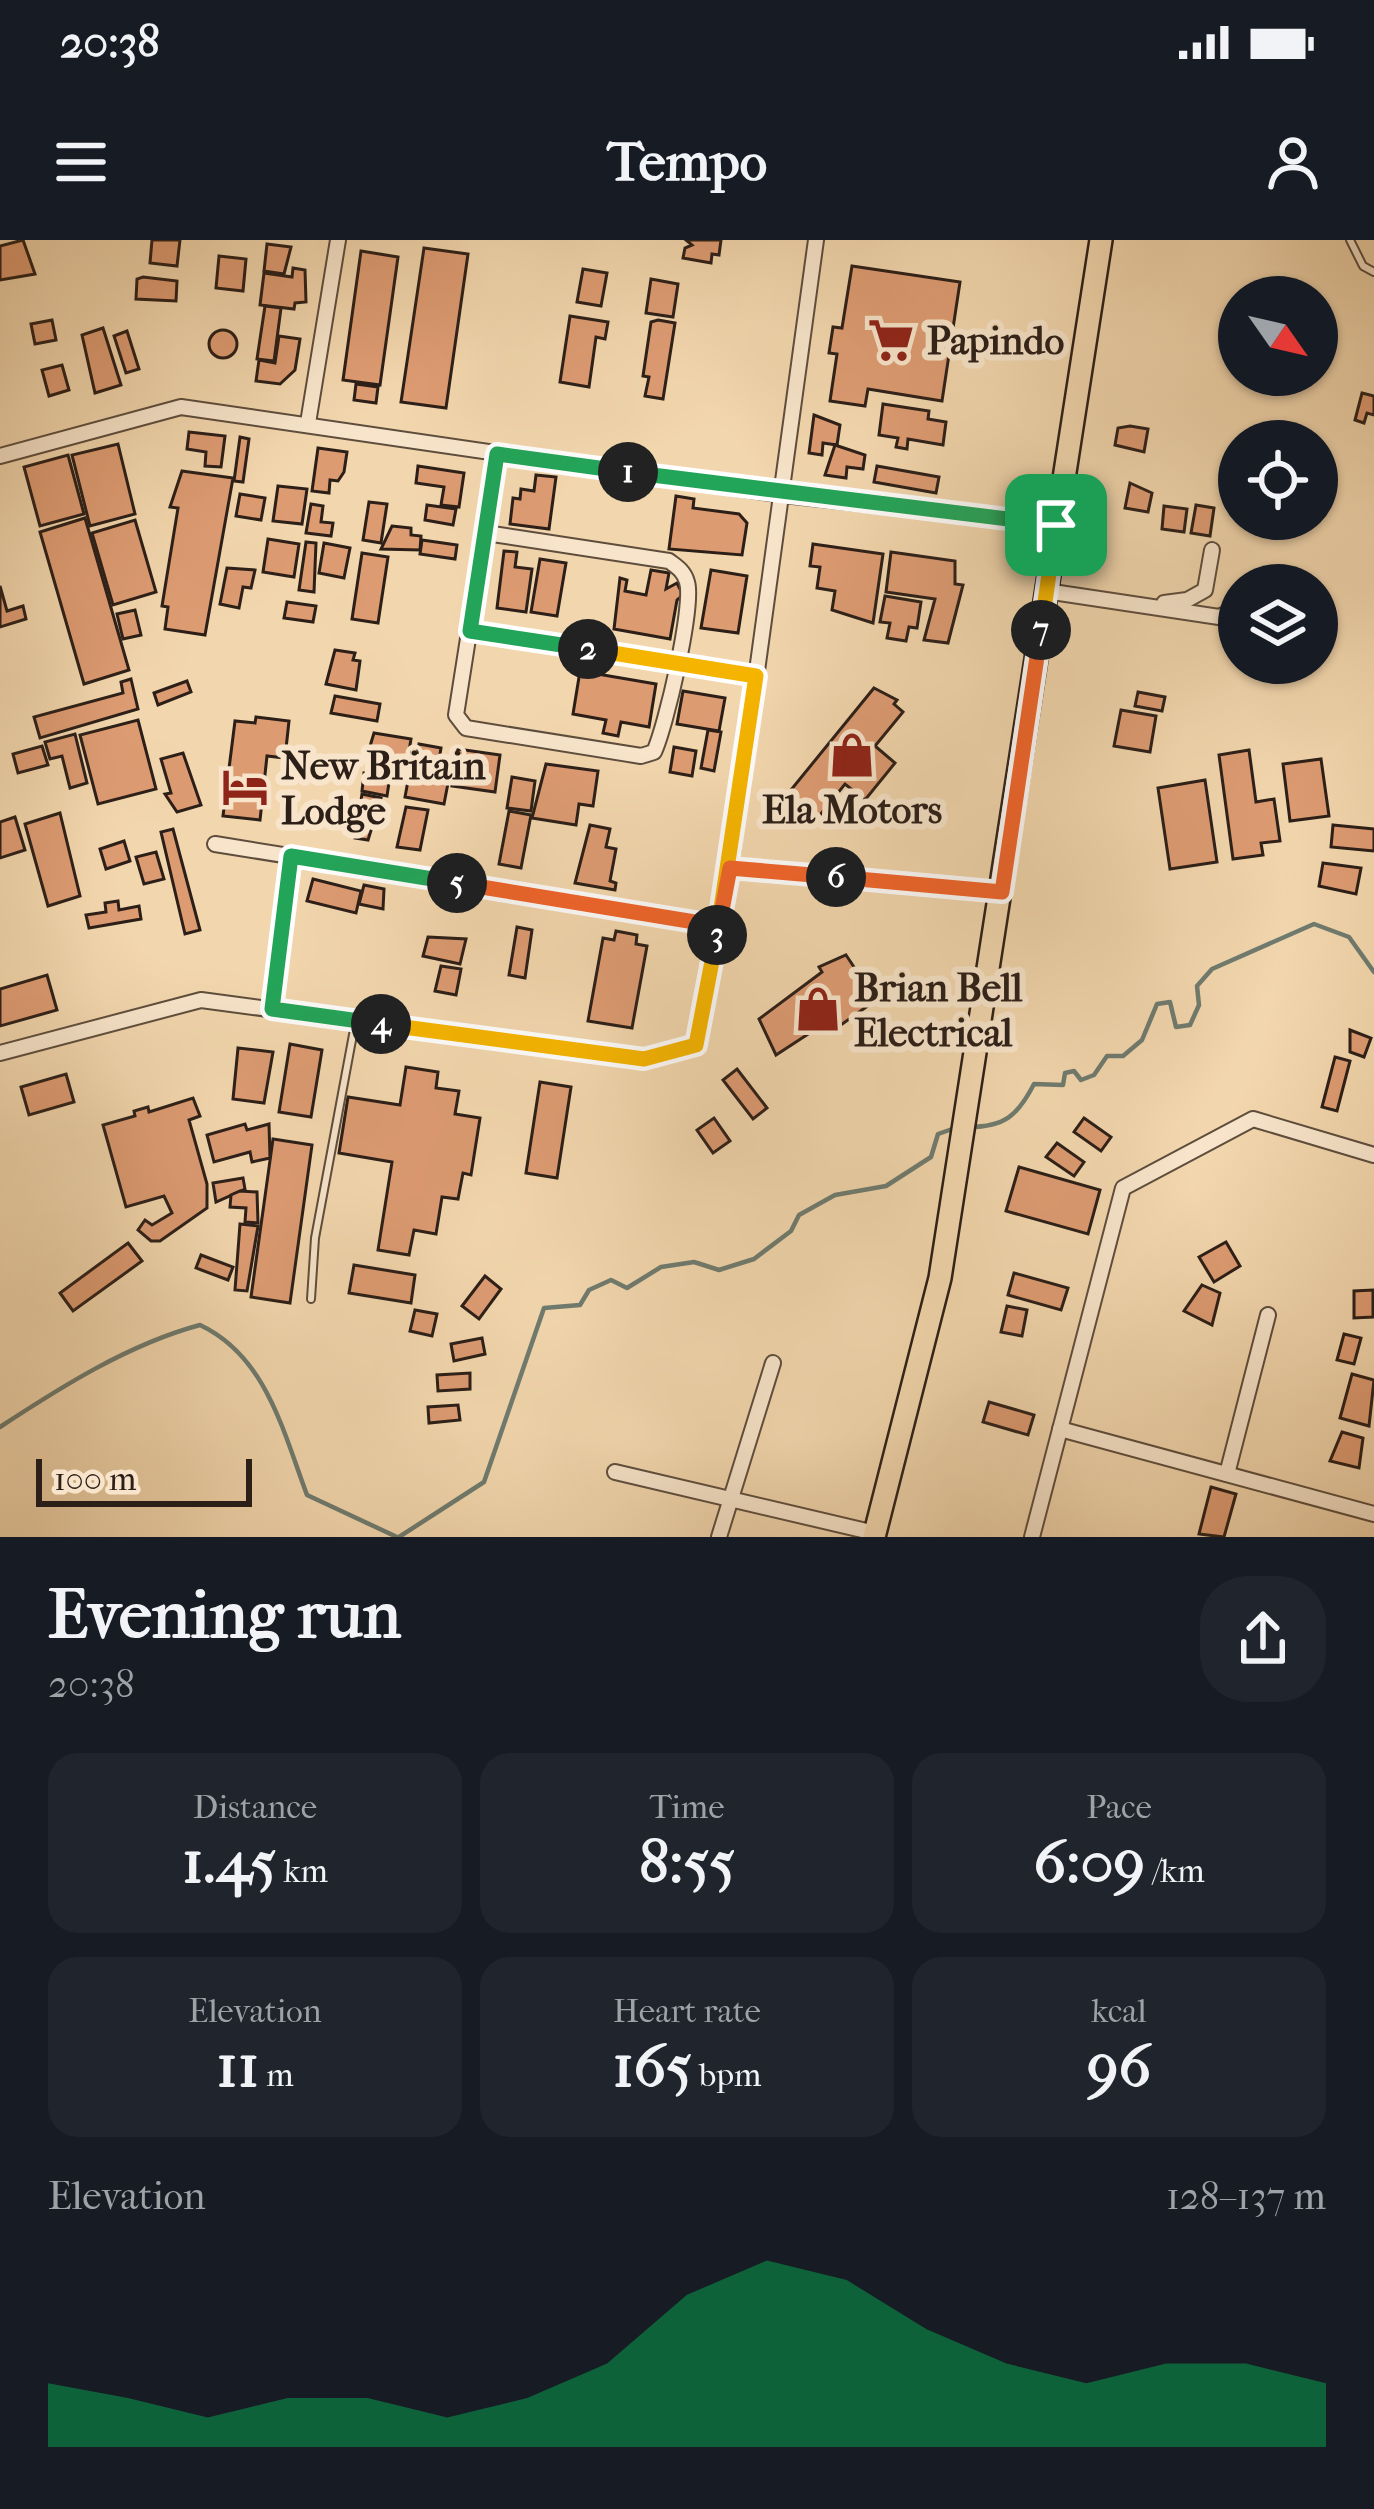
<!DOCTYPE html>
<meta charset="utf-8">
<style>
body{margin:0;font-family:"IM FELL French Canon",serif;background:#20242c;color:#f1f3f6;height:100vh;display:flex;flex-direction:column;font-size:45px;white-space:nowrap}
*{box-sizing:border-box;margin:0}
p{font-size:39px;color:#9ea1a6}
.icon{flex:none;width:66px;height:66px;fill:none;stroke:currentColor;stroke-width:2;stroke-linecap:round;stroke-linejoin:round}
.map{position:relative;height:1297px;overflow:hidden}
.drawer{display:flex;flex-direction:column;background:#171b24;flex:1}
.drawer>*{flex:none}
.needle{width:78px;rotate:124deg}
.buttons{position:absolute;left:1218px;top:36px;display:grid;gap:24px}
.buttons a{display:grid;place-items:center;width:120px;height:120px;border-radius:50%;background:#171b24;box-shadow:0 3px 9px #0004;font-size:60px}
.scale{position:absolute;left:36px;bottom:30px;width:216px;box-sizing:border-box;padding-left:12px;border:6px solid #2c1f18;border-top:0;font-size:33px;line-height:42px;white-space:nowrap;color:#2c1f18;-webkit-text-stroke:9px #f7e4ca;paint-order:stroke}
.pin{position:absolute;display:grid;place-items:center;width:102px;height:102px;color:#fff;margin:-51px;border-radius:24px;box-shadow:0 6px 18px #0006}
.km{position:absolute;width:60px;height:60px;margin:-30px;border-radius:50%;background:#222;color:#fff;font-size:33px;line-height:60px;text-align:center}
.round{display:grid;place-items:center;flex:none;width:126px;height:126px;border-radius:48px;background:#20242c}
.summary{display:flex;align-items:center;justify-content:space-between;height:204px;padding:0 48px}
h1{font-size:66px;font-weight:700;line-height:90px}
.metrics{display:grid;grid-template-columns:repeat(3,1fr);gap:18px;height:204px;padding:12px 48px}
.metrics div{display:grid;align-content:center;border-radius:30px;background:#20242c;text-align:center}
.metrics b{font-size:60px;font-weight:700}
.metrics small{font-size:33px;font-weight:400}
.metrics p{font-size:33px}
.chart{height:336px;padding:24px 48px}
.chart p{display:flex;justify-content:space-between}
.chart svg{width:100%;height:216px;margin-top:12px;fill:#0b8043;opacity:.7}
.status{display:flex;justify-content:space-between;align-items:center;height:84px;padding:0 60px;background:#171b24;direction:ltr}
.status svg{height:33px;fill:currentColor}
header{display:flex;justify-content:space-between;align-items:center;height:156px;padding:0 48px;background:#171b24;font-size:54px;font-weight:700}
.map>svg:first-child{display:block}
</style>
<div class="status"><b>20:38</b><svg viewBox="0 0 49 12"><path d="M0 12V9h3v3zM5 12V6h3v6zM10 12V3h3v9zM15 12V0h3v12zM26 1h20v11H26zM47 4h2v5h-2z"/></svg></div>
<header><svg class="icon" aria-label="menu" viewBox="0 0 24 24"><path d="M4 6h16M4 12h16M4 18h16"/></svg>Tempo<svg class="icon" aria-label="person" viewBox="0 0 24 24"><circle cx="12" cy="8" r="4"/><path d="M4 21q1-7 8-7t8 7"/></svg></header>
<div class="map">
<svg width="1374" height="1297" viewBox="0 0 1374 1297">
<rect width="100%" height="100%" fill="#f2d6ad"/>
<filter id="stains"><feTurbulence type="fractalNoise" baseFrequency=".00167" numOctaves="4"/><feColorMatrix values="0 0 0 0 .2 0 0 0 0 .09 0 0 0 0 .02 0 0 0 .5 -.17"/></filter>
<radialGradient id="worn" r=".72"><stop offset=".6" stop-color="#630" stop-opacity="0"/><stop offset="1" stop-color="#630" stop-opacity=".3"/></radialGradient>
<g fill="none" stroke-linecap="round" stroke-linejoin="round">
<g stroke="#6f7b6f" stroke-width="4.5">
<path d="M969,887C1005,887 1018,875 1034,844L1063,845L1065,833L1074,831L1081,840L1094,835L1107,816H1123L1142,800L1157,764L1170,762L1176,787L1190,785L1199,765L1197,746L1212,729L1314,684L1349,697L1374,732"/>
<path d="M0,1187C61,1147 129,1104 200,1085C266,1116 283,1191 307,1255L397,1297"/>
<polyline points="399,1297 484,1242 544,1068 580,1065 589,1050 611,1040 627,1048 661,1027 694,1022 719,1030 754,1019 791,991 799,975 835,955 886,946 931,917 938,894 958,887"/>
</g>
</g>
<g fill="#dd9b72" stroke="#2c1f18" stroke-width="3">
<polygon points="23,0 35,34 0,40 0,6"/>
<polygon points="152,0 180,0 177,26 150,23"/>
<polygon points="686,0 721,0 719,15 712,14 711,23 683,18 685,8 692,5"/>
<polygon points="267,4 291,7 284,34 264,31"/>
<polygon points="424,8 468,14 446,168 401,162"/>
<polygon points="361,11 398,17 380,145 343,140"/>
<polygon points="219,16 246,19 243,51 216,48"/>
<polygon points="852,26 960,42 942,161 868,149 865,166 830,161 837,114 829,113 833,87 842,88"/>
<polygon points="293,28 305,30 306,62 295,63 294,69 260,65 264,33 292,37"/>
<polygon points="583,29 607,33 601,66 577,62"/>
<polygon points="143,37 177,41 176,61 136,59 137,39"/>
<polygon points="651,39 678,44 673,77 646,73"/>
<polygon points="265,66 281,68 274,121 257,119"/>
<polygon points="570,76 608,82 605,99 596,97 589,147 560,142"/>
<polygon points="52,80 56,100 35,104 31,84"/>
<polygon points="658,80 675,83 663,159 645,156 649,137 643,136 651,82"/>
<polygon points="103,88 121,145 95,153 82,95"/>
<circle cx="223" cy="104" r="14"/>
<polygon points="127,91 139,129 126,133 114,96"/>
<polygon points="279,96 300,99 295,130 280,144 256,141 259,120 275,123"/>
<polygon points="62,125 69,150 49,156 42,130"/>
<polygon points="356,144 378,147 376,163 354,160"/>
<polygon points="1362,153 1374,156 1374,175 1367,173 1364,183 1355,180"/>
<polygon points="883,164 929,171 928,179 946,182 943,205 908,199 907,209 896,207 898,198 879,195"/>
<polygon points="814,175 840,185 837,205 823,203 822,215 809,213"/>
<polygon points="1130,186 1148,189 1144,212 1115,205 1118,188"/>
<polygon points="189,192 225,196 221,227 205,226 206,212 187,209"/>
<polygon points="240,197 249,199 243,242 234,241"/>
<polygon points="118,204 135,274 90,286 72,215"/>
<polygon points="835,205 865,215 863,229 847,227 846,238 825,235"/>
<polygon points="318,208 347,212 344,232 338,241 330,240 329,253 312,251"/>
<polygon points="68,215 84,274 40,286 24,227"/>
<polygon points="418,226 464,233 459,267 441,265 444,247 416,243"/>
<polygon points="877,226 939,237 936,253 874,242"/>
<polygon points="182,231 233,238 205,395 165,389 168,367 162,366 178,268 170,267"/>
<polygon points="536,235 556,237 549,289 510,284 513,258 520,259 521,249 534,251"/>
<polygon points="1130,243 1152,253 1148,272 1125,268"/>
<polygon points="278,246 307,249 302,284 273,281"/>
<polygon points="240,254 265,258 261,280 236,276"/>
<polygon points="676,256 694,259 693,268 739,274 747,283 742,315 669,309"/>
<polygon points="369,262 387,264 381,303 363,300"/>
<polygon points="311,264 323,266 321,282 333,283 331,296 306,293"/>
<polygon points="427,265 456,269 453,285 425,280"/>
<polygon points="1196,265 1214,268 1210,296 1191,293"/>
<polygon points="1164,266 1187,269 1184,292 1162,289"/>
<polygon points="85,278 129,430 84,444 40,292"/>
<polygon points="135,280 156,352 113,365 92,293"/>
<polygon points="392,286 411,288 411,295 421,296 420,310 381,309"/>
<polygon points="268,299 299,304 294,337 263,332"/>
<polygon points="422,300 457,305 455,319 420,314"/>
<polygon points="306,302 316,303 314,352 299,350"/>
<polygon points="324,303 350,308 344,338 319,333"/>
<polygon points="813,304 883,314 873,383 832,370 835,351 817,348 820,327 810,326"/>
<polygon points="504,311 517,312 515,327 532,329 526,372 497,368"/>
<polygon points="891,312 955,321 955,344 963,345 948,403 924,400 935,359 886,352"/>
<polygon points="362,313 388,317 378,383 352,379"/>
<polygon points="540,319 566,323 557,376 531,372"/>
<polygon points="227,328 255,330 251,348 243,347 239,368 220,364"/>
<polygon points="651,330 669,333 666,349 677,343 683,355 677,360 670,399 614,389 620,338 627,340 625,351 646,355"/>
<polygon points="711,330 747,336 738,393 701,388"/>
<polygon points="0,346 7,371 23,366 26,379 0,387"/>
<polygon points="885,356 921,362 917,388 909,387 906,401 887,398 890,383 880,382"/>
<polygon points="287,362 316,366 313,382 284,378"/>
<polygon points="135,370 141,395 123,399 117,374"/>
<polygon points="335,410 355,413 353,420 360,421 356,450 326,444"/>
<polygon points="580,431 656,444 649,487 621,482 618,496 603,493 606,480 573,474"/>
<polygon points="131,439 138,469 40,498 34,477 123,453 121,442"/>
<polygon points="187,441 191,452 158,465 154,453"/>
<polygon points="874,448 897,460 894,464 903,472 875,506 895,523 865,560 845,544 816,580 786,556"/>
<polygon points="683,451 725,458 719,491 677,484"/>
<polygon points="1138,452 1165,457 1162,471 1135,466"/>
<polygon points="335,456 380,464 377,481 331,473"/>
<polygon points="1121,470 1156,476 1150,512 1114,506"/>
<polygon points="256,477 289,481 285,518 267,516 260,580 223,576 235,481 255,483"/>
<polygon points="138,480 156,549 98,564 80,495"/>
<polygon points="708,490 721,492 714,531 701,528"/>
<polygon points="374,493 411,499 407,523 399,522 399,518 367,516"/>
<polygon points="75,494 87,543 70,548 62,516 50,519 45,502"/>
<polygon points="419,504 441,508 438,526 416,522"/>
<polygon points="42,506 48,525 18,533 13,514"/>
<polygon points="674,507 696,511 692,536 670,532"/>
<polygon points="458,509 500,515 495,552 452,546"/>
<polygon points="1249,510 1256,562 1274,559 1280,601 1261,603 1263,615 1233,619 1219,515"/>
<polygon points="183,513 201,565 177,572 165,554 171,553 161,519"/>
<polygon points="1321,519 1329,576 1290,581 1283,524"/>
<polygon points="546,524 598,531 593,566 579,564 576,585 532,578"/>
<polygon points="410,530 449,538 444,564 405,557"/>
<polygon points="364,533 390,536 387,556 362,551"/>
<polygon points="512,537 535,541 531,571 507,568"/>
<polygon points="1205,540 1217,622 1170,629 1158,548"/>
<polygon points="362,554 381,558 368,600 355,598"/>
<polygon points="406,567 428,570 420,610 397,607"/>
<polygon points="509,571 531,575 521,628 499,624"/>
<polygon points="60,573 80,656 48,666 25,584"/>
<polygon points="15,577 25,610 0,618 0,582"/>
<polygon points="590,585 610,589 606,607 616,609 610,641 616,643 615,650 575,643"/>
<polygon points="1333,585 1374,589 1374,611 1331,607"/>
<polygon points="173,589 200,690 185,694 161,592"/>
<polygon points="124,601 130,621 106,629 100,609"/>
<polygon points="156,612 164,639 144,644 136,617"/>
<polygon points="1323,623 1361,628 1356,654 1319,646"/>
<polygon points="313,639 361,651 356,673 307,661"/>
<polygon points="364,645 384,649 383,669 359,664"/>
<polygon points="118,661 119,670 139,666 141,679 89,688 86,675 106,672 105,663"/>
<polygon points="517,687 532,690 525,738 509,735"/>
<polygon points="616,691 637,695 636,704 647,706 632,788 588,781 603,698 614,700"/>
<polygon points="428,697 466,699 460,724 423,716"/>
<polygon points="846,715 876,760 831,792 825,783 776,815 759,779 822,732 819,727"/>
<polygon points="441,726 461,729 456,755 435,751"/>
<polygon points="47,735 57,770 0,786 0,749"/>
<polygon points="1350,790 1371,798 1364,817 1350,812"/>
<polygon points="290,804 322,810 311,877 279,872"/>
<polygon points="238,808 273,812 264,863 233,859"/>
<polygon points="1335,817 1350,821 1337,871 1322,867"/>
<polygon points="406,827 438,832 436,848 459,851 455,874 480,878 471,935 463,933 458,959 442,957 436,994 414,990 409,1015 378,1010 392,922 339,913 348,857 400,865"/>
<polygon points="737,829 767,868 753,879 723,840"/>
<polygon points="66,834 74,862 29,875 21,847"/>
<polygon points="540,842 571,847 557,938 526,933"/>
<polygon points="193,858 200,876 189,880 207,944 207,968 160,1001 151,1001 138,990 145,980 152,985 172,973 164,956 126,967 103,885 135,876 134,871 148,867 149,872"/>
<polygon points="714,878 730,901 713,913 697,890"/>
<polygon points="1084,878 1111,897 1101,911 1074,892"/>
<polygon points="245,884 247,890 269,884 270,918 252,922 250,912 214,922 207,895"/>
<polygon points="273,899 312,905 290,1063 251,1057"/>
<polygon points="1057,903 1084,922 1074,936 1046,917"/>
<polygon points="1019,927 1100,950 1088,994 1006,971"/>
<polygon points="243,938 245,949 216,962 213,943"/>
<polygon points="240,951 257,952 258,983 245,982 246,968 230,967 231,955"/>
<polygon points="240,984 258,986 247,1051 235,1050"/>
<polygon points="1226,1002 1240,1026 1214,1042 1199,1017"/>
<polygon points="128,1003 142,1021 73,1071 60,1053"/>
<polygon points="201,1015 233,1027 228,1040 196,1028"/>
<polygon points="354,1025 415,1035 411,1063 349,1053"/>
<polygon points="1014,1033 1068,1048 1061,1070 1008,1055"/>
<polygon points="485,1036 501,1049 479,1079 462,1066"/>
<polygon points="1202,1045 1220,1053 1212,1085 1184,1071"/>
<polygon points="1373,1050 1373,1077 1354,1078 1354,1051"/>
<polygon points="1007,1066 1027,1070 1022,1096 1001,1092"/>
<polygon points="415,1070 437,1074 432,1096 410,1091"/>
<polygon points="1344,1094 1361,1098 1354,1124 1337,1120"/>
<polygon points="482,1098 485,1114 454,1121 451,1104"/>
<polygon points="470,1133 470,1149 438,1151 437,1135"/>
<polygon points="1352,1134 1374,1140 1369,1186 1340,1178"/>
<polygon points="989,1162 1034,1175 1028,1195 983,1182"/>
<polygon points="458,1165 460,1180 429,1183 428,1167"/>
<polygon points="1342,1192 1363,1198 1359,1228 1330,1221"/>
<polygon points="1211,1247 1236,1254 1224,1297 1199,1294"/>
</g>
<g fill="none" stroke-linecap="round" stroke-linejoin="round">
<g stroke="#5e4d3d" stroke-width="10">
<g id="service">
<polyline points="1350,0 1363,26 1374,32"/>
<polyline points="311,1059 315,998 355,784"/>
</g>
</g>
<g stroke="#5e4d3d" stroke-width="18">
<g id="minor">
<polyline points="308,183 338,0"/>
<polyline points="0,216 181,167 784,255 1056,285"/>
<path d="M486,293L669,321C677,327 684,331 687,342C694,366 666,486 654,512L641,516L466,488L456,475L497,214"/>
<polyline points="1046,351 1219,377 1232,371 1239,377"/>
<polyline points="1164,363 1187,360 1205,350 1212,310"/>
<polyline points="470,391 756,436"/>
<polyline points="215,604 719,685"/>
<polyline points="730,628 816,0"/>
<polyline points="272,769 291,617"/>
<polyline points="0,813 201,760 644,819 696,805 730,628 1002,652"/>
<polyline points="1060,1189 1374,1274"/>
<polyline points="615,1232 875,1293"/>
<polyline points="1227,1234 1268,1075"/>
<polyline points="719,1297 773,1123"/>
<polyline points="1032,1297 1123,948 1253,879 1374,915"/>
</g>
</g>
<g stroke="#2c1f18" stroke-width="26">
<polyline id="primary" points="874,1297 940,1038 1101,0"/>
</g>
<use href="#service" stroke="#f7e4ca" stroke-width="6"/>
<use href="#minor" stroke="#f7e4ca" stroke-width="14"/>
<use href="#primary" stroke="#f2d6ad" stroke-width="21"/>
</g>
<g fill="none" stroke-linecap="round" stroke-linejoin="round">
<g stroke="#fff" stroke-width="24">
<polyline id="split-1" points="628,232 1056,285"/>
</g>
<g stroke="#fff" stroke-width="24">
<polyline id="split-2" points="588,409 470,391 497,214 628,232"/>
</g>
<g stroke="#fff" stroke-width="24">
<polyline id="split-3" points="588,409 756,436 717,695"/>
</g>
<g stroke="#fff" stroke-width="24">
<polyline id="split-4" points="381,784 644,819 696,805 717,695"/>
</g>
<g stroke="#fff" stroke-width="24">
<polyline id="split-5" points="381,784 272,769 291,616 457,643"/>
</g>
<g stroke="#fff" stroke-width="24">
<polyline id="split-6" points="457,643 719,686 730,628 836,637"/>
</g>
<g stroke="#fff" stroke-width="24">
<polyline id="split-7" points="836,637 1002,652 1041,390"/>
</g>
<g stroke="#fff" stroke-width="24">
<polyline id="split-8" points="1041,390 1056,285"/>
</g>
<use href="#split-1" stroke="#22a559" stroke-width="15"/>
<use href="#split-2" stroke="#22a559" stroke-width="15"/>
<use href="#split-3" stroke="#f5b400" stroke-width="15"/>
<use href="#split-4" stroke="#f5b400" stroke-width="15"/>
<use href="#split-5" stroke="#22a559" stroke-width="15"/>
<use href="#split-6" stroke="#f0652b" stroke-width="15"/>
<use href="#split-7" stroke="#f0652b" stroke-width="15"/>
<use href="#split-8" stroke="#f5b400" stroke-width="15"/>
</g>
<defs>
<g id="supermarket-bare" transform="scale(3.6)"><path d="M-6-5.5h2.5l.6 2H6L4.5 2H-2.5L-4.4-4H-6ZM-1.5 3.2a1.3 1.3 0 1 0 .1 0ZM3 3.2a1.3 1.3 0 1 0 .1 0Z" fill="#8f2418" stroke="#f7e4ca" stroke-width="2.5" paint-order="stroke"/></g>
<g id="shop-bare" transform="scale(3.6)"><path d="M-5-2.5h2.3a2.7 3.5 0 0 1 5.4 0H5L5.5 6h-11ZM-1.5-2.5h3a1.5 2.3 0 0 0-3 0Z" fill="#8f2418" stroke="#f7e4ca" stroke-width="2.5" paint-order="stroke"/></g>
<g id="hotel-bare" transform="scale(3.6)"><path d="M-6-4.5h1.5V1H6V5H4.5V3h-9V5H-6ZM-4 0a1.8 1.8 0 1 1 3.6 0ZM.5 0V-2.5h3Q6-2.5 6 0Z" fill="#8f2418" stroke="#f7e4ca" stroke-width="2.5" paint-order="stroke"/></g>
</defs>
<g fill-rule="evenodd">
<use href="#supermarket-bare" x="891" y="100"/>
<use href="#shop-bare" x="852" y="515"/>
<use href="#hotel-bare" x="245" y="547"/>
<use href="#shop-bare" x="818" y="769"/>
</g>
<g text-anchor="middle" stroke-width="12" stroke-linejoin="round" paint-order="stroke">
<g font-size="39" font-weight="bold" fill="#2c1f18" stroke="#f7e4ca" text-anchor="start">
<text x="927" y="114">Papindo</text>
<text x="281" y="539">New Britain<tspan x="281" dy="45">Lodge</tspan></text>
<text x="852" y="583" text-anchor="middle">Ela Motors</text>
<text x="854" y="761">Brian Bell<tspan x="854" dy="45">Electrical</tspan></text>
</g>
</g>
<rect width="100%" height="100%" filter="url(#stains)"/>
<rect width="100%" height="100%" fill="url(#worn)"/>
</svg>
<div class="buttons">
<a><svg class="needle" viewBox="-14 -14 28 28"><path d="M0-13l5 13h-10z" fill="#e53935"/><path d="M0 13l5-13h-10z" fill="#9ea1a6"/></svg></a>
<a><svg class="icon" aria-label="locate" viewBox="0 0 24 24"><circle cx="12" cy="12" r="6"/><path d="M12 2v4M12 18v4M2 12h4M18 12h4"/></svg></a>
<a><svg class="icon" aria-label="layers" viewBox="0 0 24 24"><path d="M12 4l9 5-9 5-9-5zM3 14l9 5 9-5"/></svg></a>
</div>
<div class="scale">100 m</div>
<div class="pin" style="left:1056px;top:285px;background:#1e9e55"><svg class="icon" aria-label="arrive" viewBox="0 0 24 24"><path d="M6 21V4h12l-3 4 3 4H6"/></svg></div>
<b class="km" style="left:628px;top:232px">1</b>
<b class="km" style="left:588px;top:409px">2</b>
<b class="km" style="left:717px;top:695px">3</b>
<b class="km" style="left:381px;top:784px">4</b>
<b class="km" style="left:457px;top:643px">5</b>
<b class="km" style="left:836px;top:637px">6</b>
<b class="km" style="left:1041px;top:390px">7</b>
</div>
<section class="drawer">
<div class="summary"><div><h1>Evening run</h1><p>20:38</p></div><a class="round"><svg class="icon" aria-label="share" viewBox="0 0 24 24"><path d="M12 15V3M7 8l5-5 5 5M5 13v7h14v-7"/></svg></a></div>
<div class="metrics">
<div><p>Distance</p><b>1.45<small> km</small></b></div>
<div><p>Time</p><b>8:55</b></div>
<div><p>Pace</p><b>6:09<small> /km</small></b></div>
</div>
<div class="metrics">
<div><p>Elevation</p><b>11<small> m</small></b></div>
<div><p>Heart rate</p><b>165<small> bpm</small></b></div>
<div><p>kcal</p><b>96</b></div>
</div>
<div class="chart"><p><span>Elevation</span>128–137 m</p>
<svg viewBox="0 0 160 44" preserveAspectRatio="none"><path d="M0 44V31L10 34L20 38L30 34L40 34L50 38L60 34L70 27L80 13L90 6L100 10L110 20L120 27L130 31L140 27L150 27L160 31V44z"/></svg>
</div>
</section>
